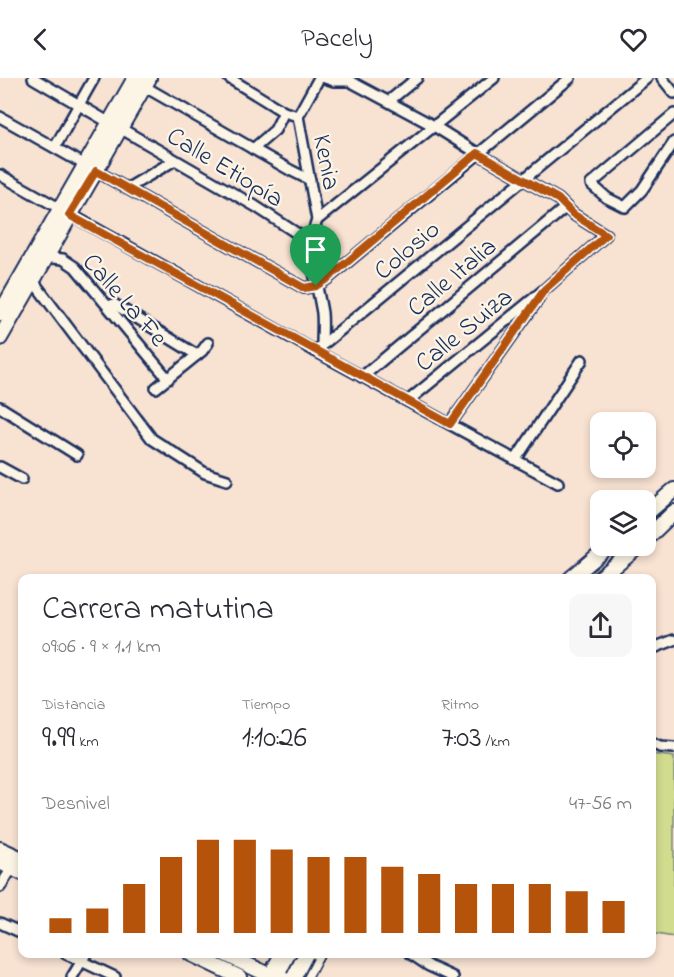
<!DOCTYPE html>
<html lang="es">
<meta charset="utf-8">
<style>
body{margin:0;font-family:"Indie Flower",sans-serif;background:#f7f7f7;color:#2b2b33;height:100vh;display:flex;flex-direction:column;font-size:22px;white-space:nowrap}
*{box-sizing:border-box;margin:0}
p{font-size:20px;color:#7c7c81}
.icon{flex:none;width:33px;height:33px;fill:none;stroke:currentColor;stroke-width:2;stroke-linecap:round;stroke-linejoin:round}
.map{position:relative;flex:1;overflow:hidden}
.drawer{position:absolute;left:18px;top:496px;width:638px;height:384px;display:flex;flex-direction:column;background:#fff;border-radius:12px;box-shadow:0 3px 9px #0003}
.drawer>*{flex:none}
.tools{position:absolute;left:590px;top:334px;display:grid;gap:12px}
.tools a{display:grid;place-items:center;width:66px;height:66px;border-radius:12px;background:#fff;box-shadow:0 3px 9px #0003;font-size:30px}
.pin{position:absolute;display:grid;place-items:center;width:51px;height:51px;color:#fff;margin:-62px -26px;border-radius:50% 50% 50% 0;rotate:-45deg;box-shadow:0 0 6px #0007}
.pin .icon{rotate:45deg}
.round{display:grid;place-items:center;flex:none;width:63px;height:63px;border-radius:12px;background:#f7f7f7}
.head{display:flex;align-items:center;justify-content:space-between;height:102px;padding:0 24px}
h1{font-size:33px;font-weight:600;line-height:45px}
.stats{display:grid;grid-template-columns:repeat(3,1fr);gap:9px;height:102px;padding:6px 24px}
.stats div{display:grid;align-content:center}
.stats b{font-size:30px;font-weight:600}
.stats small{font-size:16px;font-weight:400}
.stats p{font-size:16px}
.chart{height:168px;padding:12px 24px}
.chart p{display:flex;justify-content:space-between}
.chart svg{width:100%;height:108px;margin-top:6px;stroke:#b45309;stroke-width:6}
header{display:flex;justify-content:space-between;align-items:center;height:78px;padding:0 24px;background:#fff;font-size:27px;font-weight:600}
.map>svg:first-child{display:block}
</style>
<header><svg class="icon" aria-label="back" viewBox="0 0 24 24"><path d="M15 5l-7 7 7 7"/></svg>Pacely<svg class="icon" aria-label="heart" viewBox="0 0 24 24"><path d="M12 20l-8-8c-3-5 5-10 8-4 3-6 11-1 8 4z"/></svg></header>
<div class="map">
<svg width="674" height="899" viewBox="0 0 674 899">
<rect width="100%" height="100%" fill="#f8e2d2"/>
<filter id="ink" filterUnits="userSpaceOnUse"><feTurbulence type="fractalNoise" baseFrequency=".0167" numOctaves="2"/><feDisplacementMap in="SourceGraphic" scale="12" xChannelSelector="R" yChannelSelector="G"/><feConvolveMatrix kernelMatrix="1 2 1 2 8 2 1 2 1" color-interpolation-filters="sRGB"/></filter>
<g filter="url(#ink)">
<polygon fill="#d1dc8f" stroke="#768676" stroke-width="1.5" points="651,676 674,679 674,859 651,855"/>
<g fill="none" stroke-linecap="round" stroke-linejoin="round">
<g stroke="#1b2f5e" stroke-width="14">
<g id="street">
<polyline points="33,0 110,45"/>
<polyline points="229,0 284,34 298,38"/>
<polyline points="325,0 334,3 349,3"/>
<polyline points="344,0 434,48 477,75 558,121 573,136 606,157 545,211 408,323"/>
<polyline points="662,0 674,15"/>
<polyline points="140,6 290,92 310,102"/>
<polyline points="389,23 417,0"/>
<polyline points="674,36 591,106 607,120 625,129 642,112 674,64"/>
<path d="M298,38L317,142C305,173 317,203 322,235C323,245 322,257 322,268"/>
<polyline points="298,38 319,0"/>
<polyline points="0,39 304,210 316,208 327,201 570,0"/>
<polyline points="120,50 255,128 301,158 311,157"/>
<polyline points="55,69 94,0"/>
<polyline points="253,71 275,52 284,34"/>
<polyline points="0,97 315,273 558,405"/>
<polyline points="128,110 175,82"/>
<polyline points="317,142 494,0"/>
<polyline points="42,179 63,181 75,189 168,301"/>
<polyline points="30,199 152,361 205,395 227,402"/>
<polyline points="108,228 114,226 197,277"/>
<polyline points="315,273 647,0"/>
<polyline points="362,299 566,129"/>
<polyline points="156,310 202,273 208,265"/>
<polyline points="0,329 77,377"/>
<polyline points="450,346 539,220"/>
<polyline points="516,381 582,282"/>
<polyline points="0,389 22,401"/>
<polyline points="651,571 674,562"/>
<polyline points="651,665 660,669 674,670"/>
<polyline points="0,809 12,790"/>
<polyline points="0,845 22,855"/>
<polyline points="66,876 115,899"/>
<polyline points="411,876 429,888 453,899"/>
<polyline points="72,899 86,876"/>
</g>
</g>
<g stroke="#1b2f5e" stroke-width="18">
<g id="secondary">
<polyline points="0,236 135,0"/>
<polyline points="0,260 149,0"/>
<polyline points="645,437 674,412"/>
<polyline points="645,462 674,434"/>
<polyline points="570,501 609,468"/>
<polyline points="599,501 639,468"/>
<polyline points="0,771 22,781"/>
<polyline points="0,784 22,795"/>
<polyline points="191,876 239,899"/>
<polyline points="225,876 273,899"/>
<polyline points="270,899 282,876"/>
<polyline points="283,899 295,876"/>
<polyline points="304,899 316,876"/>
</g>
</g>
<use href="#street" stroke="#fcf5e5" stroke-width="9"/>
<use href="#secondary" stroke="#fcf5e5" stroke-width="14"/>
<g stroke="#1b2f5e" stroke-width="18" stroke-linecap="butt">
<polyline id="secondary-bridge" points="294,899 306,876"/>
</g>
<use href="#secondary-bridge" stroke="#fcf5e5" stroke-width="14"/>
</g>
</g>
<g fill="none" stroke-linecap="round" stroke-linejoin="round" filter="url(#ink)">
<g stroke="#fff" stroke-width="12">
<polygon id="route" points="477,75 558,121 573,136 606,157 545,211 450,346 69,137 96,93 304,210 316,208 327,201"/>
</g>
<use href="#route" stroke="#b45309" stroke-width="8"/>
</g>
<g text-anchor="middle" stroke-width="4.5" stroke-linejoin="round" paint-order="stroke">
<g font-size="26" fill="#1b2f5e" stroke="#fcf5e5">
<text transform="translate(328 84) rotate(79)" y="9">Kenia</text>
<text transform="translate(226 88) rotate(31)" y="9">Calle Etiopía</text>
<text transform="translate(406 171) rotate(-40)" y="9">Colosio</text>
<text transform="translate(451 198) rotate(-40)" y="9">Calle Italia</text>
<text transform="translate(126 221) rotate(49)" y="9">Calle La Fe</text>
<text transform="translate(463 251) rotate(-39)" y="9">Calle Suiza</text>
</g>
</g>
</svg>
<div class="tools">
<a><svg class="icon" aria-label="locate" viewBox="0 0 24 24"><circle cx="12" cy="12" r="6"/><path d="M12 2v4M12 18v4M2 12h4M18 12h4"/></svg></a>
<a><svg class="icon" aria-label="layers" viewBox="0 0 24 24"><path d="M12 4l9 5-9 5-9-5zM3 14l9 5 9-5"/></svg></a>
</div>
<div class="pin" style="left:316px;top:208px;background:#1e9e55"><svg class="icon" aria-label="arrive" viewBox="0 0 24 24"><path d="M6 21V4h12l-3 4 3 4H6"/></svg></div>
<section class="drawer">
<div class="head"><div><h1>Carrera matutina</h1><p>09:06 · 9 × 1.1 km</p></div><a class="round"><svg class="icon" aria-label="share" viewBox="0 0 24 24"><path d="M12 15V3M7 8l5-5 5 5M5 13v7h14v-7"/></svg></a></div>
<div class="stats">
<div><p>Distancia</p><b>9.99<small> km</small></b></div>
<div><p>Tiempo</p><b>1:10:26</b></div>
<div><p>Ritmo</p><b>7:03<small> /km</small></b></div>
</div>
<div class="chart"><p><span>Desnivel</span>47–56 m</p>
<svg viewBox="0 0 160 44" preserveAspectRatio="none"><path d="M5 44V38M15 44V34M25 44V24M35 44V13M45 44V6M55 44V6M65 44V10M75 44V13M85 44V13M95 44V17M105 44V20M115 44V24M125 44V24M135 44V24M145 44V27M155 44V31"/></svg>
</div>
</section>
</div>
